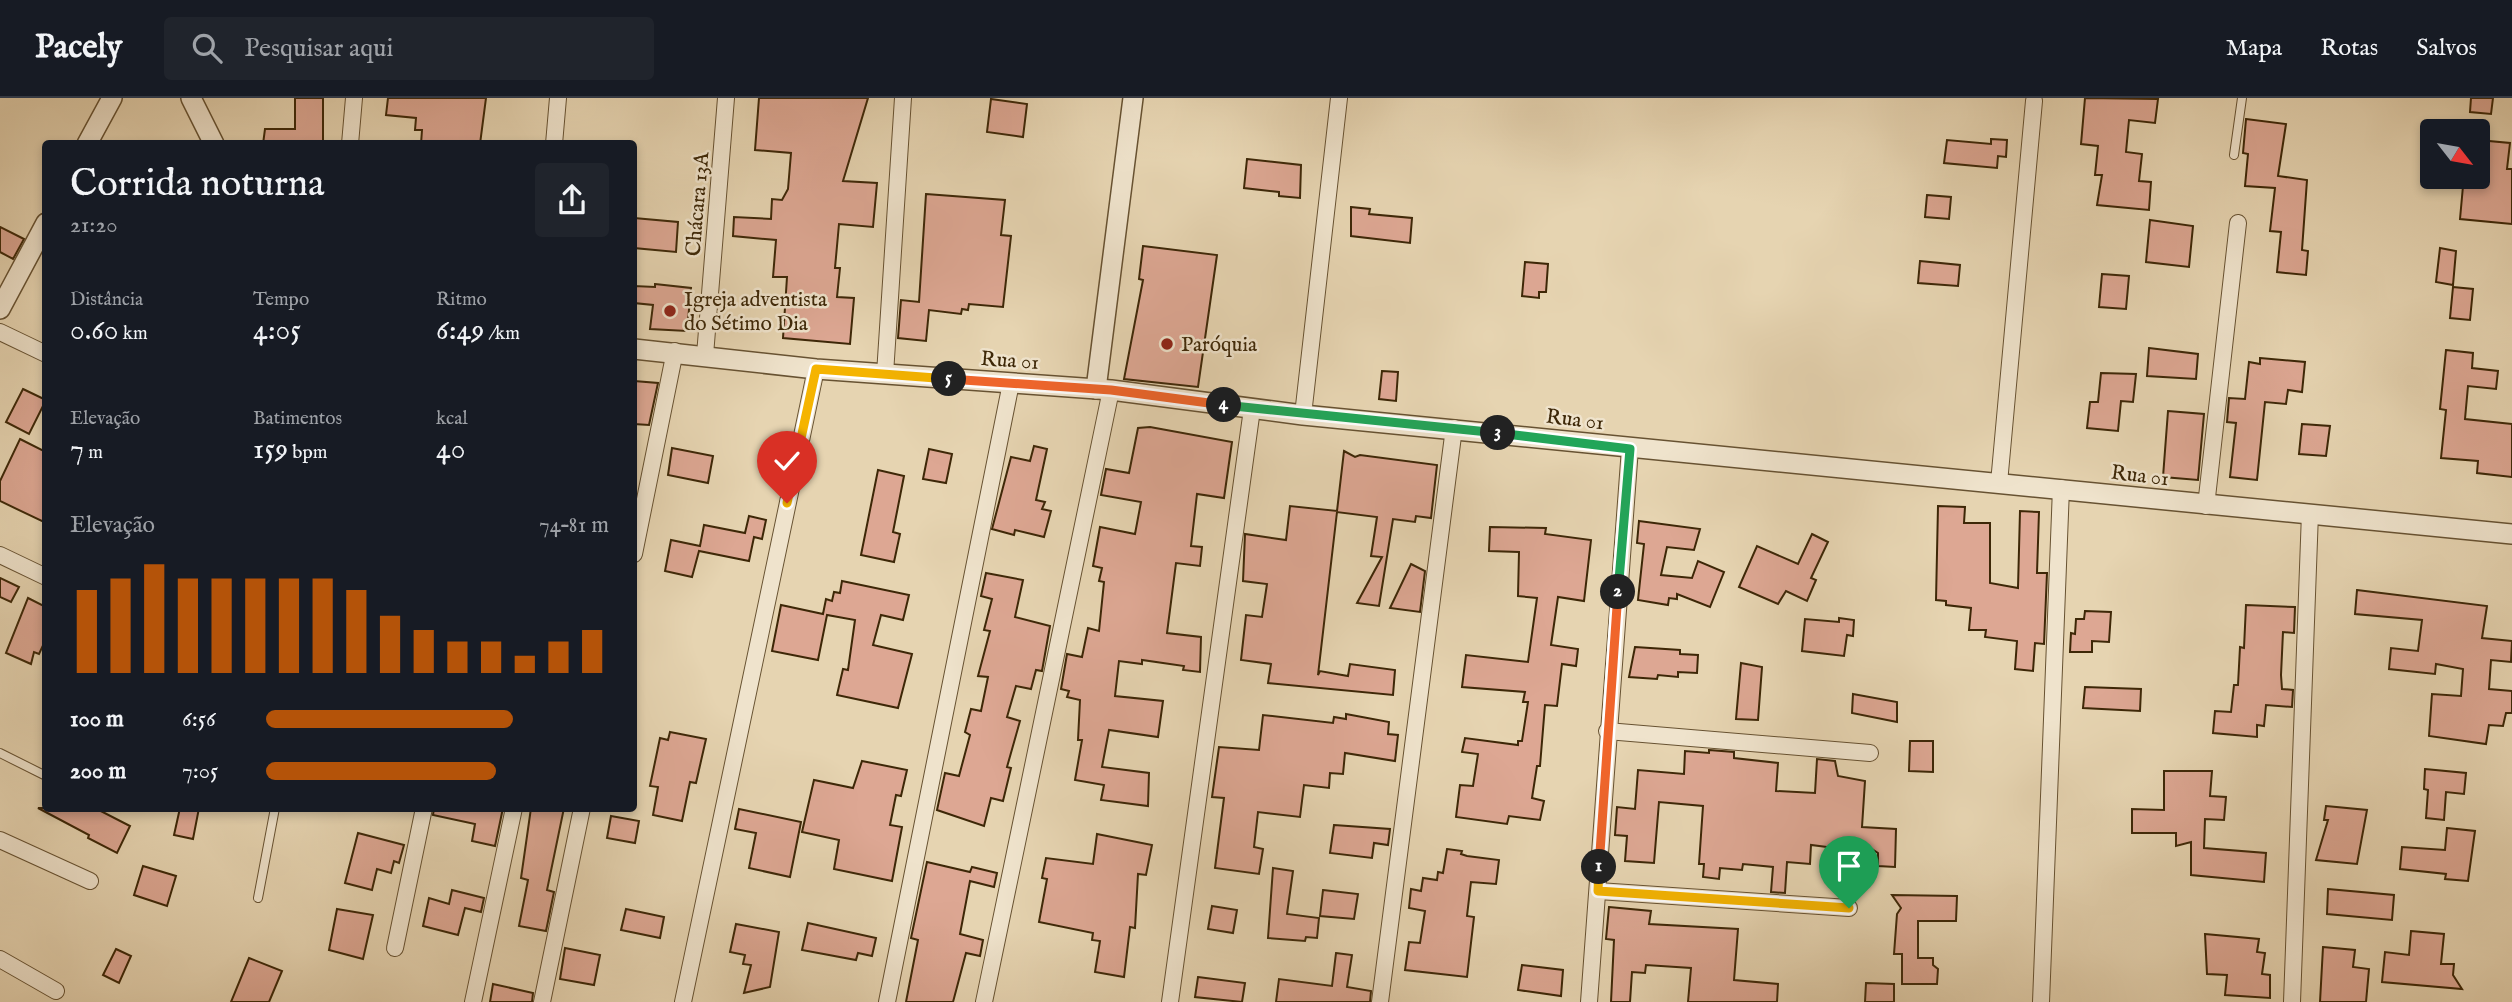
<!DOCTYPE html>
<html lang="pt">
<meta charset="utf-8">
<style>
body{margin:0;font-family:"IM FELL English",serif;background:#20242c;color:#f1f3f6;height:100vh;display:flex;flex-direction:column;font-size:26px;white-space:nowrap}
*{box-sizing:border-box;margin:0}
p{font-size:23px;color:#9ea1a6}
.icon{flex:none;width:38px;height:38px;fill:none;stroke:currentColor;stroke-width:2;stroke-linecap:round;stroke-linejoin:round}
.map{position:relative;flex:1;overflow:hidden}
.drawer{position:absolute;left:42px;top:42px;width:595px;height:672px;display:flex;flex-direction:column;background:#171b24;border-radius:7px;box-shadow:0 4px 10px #0003}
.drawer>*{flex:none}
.needle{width:46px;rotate:121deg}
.tools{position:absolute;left:2420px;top:21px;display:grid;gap:14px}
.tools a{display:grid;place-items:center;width:70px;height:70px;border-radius:7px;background:#171b24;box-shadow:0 4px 10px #0003;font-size:35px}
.pin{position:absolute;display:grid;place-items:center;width:60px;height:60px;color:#fff;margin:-72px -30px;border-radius:50% 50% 50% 0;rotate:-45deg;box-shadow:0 0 7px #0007}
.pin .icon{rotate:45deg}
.km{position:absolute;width:35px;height:35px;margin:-18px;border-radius:50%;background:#222;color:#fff;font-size:19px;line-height:35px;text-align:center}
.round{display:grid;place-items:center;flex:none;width:74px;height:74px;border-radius:7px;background:#20242c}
.head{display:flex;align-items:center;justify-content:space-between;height:119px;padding:0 28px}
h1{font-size:38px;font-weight:600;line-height:52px}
.metrics{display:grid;grid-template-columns:repeat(3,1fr);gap:10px;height:119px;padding:7px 28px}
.metrics div{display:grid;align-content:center}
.metrics b{font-size:30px;font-weight:600}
.metrics small{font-size:19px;font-weight:400}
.metrics p{font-size:19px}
.chart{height:196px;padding:14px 28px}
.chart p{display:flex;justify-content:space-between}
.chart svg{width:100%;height:126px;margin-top:7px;stroke:#b45309;stroke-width:6}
ul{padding:0 28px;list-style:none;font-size:23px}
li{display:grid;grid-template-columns:112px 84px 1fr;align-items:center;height:52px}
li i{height:18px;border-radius:9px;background:#b45309}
header{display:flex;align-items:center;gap:42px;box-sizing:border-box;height:98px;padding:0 35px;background:#171b24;border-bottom:2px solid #363941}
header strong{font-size:33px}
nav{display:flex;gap:38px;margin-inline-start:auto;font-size:24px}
.search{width:490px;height:63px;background:#20242c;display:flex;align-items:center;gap:18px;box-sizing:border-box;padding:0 24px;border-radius:7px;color:#9ea1a6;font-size:26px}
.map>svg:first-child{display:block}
</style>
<header>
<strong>Pacely</strong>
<div class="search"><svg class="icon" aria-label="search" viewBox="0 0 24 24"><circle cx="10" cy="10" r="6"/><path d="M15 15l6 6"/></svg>Pesquisar aqui</div>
<nav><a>Mapa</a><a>Rotas</a><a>Salvos</a></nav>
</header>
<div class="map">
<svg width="2512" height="904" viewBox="0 0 2512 904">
<rect width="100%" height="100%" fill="#e6d4b1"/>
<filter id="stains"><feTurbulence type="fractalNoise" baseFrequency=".00286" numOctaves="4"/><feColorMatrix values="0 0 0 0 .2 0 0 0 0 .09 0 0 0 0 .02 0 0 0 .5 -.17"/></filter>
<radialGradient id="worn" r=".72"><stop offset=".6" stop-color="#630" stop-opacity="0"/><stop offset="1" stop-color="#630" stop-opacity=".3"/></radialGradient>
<g fill="#dda793" stroke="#3d2707" stroke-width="2">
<polygon points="295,0 323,0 323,46 263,46 265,31 295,31"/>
<polygon points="388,0 486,0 480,46 421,46 422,32 415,32 416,20 386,17"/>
<polygon points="759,0 868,0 843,83 877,85 873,129 839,126 835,170 840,170 837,199 854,200 850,246 783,240 787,179 773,179 776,142 733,138 734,119 771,121 772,101 782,102 788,91 791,55 755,52"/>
<polygon points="2085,0 2158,1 2155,25 2129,22 2126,54 2142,56 2139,83 2151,84 2149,112 2097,107 2102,77 2095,77 2098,48 2081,46"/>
<polygon points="2471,0 2493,0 2491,16 2470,14"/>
<polygon points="991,1 1027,6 1023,39 987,34"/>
<polygon points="2246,21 2286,26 2278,78 2307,82 2302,152 2308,153 2306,177 2277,174 2281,134 2270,133 2275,90 2245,88 2248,56 2243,55"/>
<polygon points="1991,41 2007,42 2006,59 1998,58 1997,70 1944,65 1947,42 1991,46"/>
<polygon points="2478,42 2510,45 2507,71 2512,71 2512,126 2460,121 2463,88 2471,89 2471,79 2478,79"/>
<polygon points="1247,61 1301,67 1300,100 1279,98 1279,94 1244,90"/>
<polygon points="926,96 1005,102 1001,137 1011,138 1003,209 969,206 968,212 962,211 961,216 929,212 926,243 898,240 901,202 919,204"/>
<polygon points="1927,97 1951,99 1949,121 1925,119"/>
<polygon points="1351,109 1370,111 1369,116 1412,120 1410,145 1351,138"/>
<polygon points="634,120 678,124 676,154 634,150"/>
<polygon points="2150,122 2193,128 2189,169 2146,164"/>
<polygon points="0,129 24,141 13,161 0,154"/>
<polygon points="1143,148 1217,157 1198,289 1124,281 1143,182 1139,181"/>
<polygon points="2440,150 2456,153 2453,187 2436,184"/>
<polygon points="1920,163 1960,167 1958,188 1918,185"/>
<polygon points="1525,164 1548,166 1546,194 1539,194 1539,200 1522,198"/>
<polygon points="2102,176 2129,178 2126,211 2099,209"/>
<polygon points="655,186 691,190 687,233 650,231 653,207 634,205 634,188 655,189"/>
<polygon points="2453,189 2473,191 2470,222 2450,220"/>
<polygon points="2149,250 2198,256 2196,281 2147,278"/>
<polygon points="2446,252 2473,255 2472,270 2498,273 2496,291 2468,288 2465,321 2512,326 2512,379 2477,375 2478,363 2441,360 2446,312 2440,311"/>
<polygon points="2260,260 2305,264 2302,294 2288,292 2286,306 2265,304 2257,382 2230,379 2236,325 2227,324 2229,300 2245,301 2249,264 2260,266"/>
<polygon points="1382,273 1398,274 1396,303 1379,301"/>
<polygon points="2101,275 2136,276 2133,304 2121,303 2118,333 2087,330 2090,304 2098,304"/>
<polygon points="634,283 658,285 649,327 634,326"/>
<polygon points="23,291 46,302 29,336 6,324"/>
<polygon points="2168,313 2204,316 2198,382 2163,379"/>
<polygon points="2302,326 2330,328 2326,358 2299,356"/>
<polygon points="1150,329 1232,344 1224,400 1197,396 1191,448 1202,449 1200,468 1176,465 1167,535 1201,539 1200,574 1183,572 1184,568 1142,562 1142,566 1119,563 1115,598 1163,603 1158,639 1109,632 1102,669 1149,675 1148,708 1101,702 1104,687 1075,682 1082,642 1078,642 1080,602 1067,599 1069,593 1061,591 1067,556 1082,559 1088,530 1099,533 1104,484 1099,483 1102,470 1093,468 1100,429 1135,436 1141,404 1101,397 1106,371 1129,375 1138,330"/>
<polygon points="20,341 46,354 46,425 0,403 0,383"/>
<polygon points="1034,348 1047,351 1036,402 1045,404 1042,411 1051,413 1044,439 1015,432 1014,437 992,431 1011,359 1030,363"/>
<polygon points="672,350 713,358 708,385 668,377"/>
<polygon points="929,351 952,356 946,385 923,381"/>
<polygon points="1344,353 1355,359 1360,357 1437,367 1431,420 1416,418 1415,424 1393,421 1379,508 1357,505 1382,459 1371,458 1377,419 1337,414 1318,577 1320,573 1348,578 1350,566 1395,572 1393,597 1268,585 1271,566 1241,562 1246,517 1262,519 1267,486 1243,483 1245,436 1286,442 1290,408 1337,413"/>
<polygon points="878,372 904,378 893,434 900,436 894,464 861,457"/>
<polygon points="1938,408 1965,409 1964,425 1990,425 1990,485 2018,490 2020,413 2039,414 2037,475 2047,475 2044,546 2035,545 2033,573 2015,571 2017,543 1985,539 1986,532 1969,532 1971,510 1946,507 1946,503 1936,502"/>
<polygon points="749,418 766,422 762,441 754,439 749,463 699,453 692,479 665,473 671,442 700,448 704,427 745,435"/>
<polygon points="1639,423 1700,431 1694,452 1667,449 1661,477 1692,480 1698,463 1724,474 1710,509 1677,496 1677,501 1669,500 1668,507 1638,502 1644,446 1637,445"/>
<polygon points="1490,429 1546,430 1545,436 1591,442 1584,503 1558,499 1551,547 1578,551 1576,568 1562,566 1557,608 1545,607 1540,668 1537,668 1532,700 1544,703 1540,722 1509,718 1507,726 1456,719 1460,687 1473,688 1478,656 1462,654 1465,640 1518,647 1518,643 1522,643 1528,604 1523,604 1525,594 1462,589 1466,557 1528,564 1537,500 1518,498 1519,454 1489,453"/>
<polygon points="1812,436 1828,444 1811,480 1816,482 1807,503 1786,493 1778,506 1739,489 1757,448 1798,466"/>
<polygon points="1411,466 1425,473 1420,514 1390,510"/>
<polygon points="986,475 1023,482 1015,519 1050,528 1042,573 1036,572 1031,591 1016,588 1007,619 1020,623 1007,669 1011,670 1003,703 991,700 984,728 937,712 945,675 959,678 970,637 965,634 971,611 981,613 988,579 978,578 990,533 984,532 992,501 981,498"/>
<polygon points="0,480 19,489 11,504 0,499"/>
<polygon points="842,483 909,497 903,522 881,517 873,547 912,556 898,610 837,597 843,571 848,572 855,522 827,517 818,562 772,553 781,507 823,516 826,501 832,503 834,494 840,495"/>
<polygon points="2357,492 2487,508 2482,540 2512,543 2511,564 2491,562 2489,591 2512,593 2512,615 2506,615 2503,628 2489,627 2486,646 2429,638 2432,596 2461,598 2463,571 2436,566 2435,576 2389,571 2391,550 2418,553 2422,522 2355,516"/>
<polygon points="28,500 46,509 46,541 39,556 34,554 31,566 6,555"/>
<polygon points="2246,507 2295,509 2294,535 2283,534 2281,577 2282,591 2293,592 2292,609 2266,607 2264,628 2257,627 2257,639 2213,635 2215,613 2231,614 2234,587 2238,587 2240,549 2244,550"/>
<polygon points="2085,513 2111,514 2109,544 2092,543 2092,554 2070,554 2071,535 2075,536 2076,521 2084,521"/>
<polygon points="1839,520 1854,522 1853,538 1847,537 1844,558 1802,553 1805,521 1839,524"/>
<polygon points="1635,549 1680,552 1680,556 1698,557 1697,575 1678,574 1678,579 1658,577 1657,581 1629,579"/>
<polygon points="1741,565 1762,569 1758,622 1736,621"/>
<polygon points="2085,589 2141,591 2140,613 2083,610"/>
<polygon points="1853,596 1897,604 1897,624 1852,615"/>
<polygon points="1346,616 1389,624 1388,636 1398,637 1395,663 1345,655 1343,676 1330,675 1329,690 1304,687 1300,719 1258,714 1254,749 1263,751 1259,776 1215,770 1224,700 1212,699 1219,649 1259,652 1263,617 1333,625 1334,619 1346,621"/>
<polygon points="670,634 706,641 696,685 690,684 682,723 653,717 658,689 650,688 660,640 668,642"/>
<polygon points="1910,643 1933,643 1933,674 1909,673"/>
<polygon points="1709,652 1734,654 1734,660 1778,665 1776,693 1815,695 1817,661 1835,663 1838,678 1865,683 1862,729 1896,731 1895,769 1878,768 1878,755 1864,746 1843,745 1842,751 1811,747 1810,766 1787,764 1785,795 1771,794 1773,769 1743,766 1742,772 1720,770 1719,781 1703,779 1704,766 1699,766 1703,708 1659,704 1654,765 1625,763 1627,738 1615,737 1617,709 1635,711 1638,672 1684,676 1685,653 1709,655"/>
<polygon points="862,663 907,672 901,698 896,697 890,727 902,729 892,783 834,771 839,742 802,734 814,682 853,690"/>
<polygon points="2425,671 2466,675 2464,696 2446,694 2444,722 2426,720 2428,692 2424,691"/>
<polygon points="2164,673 2212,673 2210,698 2226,699 2224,722 2205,721 2204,750 2266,755 2264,784 2191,777 2191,744 2176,748 2176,735 2132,735 2132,711 2164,712"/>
<polygon points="2326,708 2367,712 2357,766 2316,762 2328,722 2324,722"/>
<polygon points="38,710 95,710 130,728 117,755 88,740 89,737"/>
<polygon points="180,710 199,710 193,741 174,737"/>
<polygon points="434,710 503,710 495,748 472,743 475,726 433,717"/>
<polygon points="531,710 564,710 547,792 554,794 546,833 519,828 528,782 521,780"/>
<polygon points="739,711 801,724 790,779 749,770 756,735 735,731"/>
<polygon points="611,718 639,723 635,745 607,740"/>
<polygon points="1334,727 1390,731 1388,747 1374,745 1372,760 1330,755"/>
<polygon points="2447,730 2475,733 2468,783 2445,781 2446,776 2400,771 2402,749 2445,752"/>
<polygon points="358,735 404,747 399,765 394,763 391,775 377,771 372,792 345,785"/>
<polygon points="1097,736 1152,747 1146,777 1138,776 1135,830 1130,829 1124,879 1095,874 1100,843 1092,842 1093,835 1039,824 1047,781 1042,780 1046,760 1093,766"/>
<polygon points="1447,751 1462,753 1461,756 1467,758 1499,762 1496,786 1471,784 1467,818 1474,819 1467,879 1405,872 1409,844 1420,845 1425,813 1409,810 1411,791 1421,793 1423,780 1437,782 1438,774 1443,775"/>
<polygon points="927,764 970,774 972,769 997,775 994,789 970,783 960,836 983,842 980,858 966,855 953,904 906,904 918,842 911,840"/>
<polygon points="143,768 176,778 167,808 134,797"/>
<polygon points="1273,770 1293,773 1287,816 1319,820 1317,840 1306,839 1305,843 1268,840"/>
<polygon points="2328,791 2394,797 2392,822 2327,816"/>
<polygon points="452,792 484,800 481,814 465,810 458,837 423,828 429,800 449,806"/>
<polygon points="1323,792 1358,796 1354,821 1320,818"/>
<polygon points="1892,797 1957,798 1956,823 1918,823 1918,860 1933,860 1933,867 1938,871 1937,886 1902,886 1902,856 1894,856 1897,816 1901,810"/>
<polygon points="1212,808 1237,812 1233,835 1208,831"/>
<polygon points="1609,809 1651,813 1649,826 1738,831 1734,882 1778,886 1777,904 1688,904 1691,870 1646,867 1645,875 1632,874 1630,904 1611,904 1614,842 1606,841"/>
<polygon points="337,811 373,817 363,861 329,852"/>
<polygon points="626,811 664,819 660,840 621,832"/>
<polygon points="808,825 876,840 872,858 858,855 856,862 802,852"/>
<polygon points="736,826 779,834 770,889 744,895 751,867 743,866 745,857 730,854"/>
<polygon points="2411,833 2444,836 2441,866 2454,866 2453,877 2462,891 2382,884 2385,854 2409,857"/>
<polygon points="2205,836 2259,841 2257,854 2265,855 2262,876 2270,877 2270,900 2225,897 2227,877 2207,876"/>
<polygon points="2323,849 2355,852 2353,869 2369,871 2366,904 2320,904"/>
<polygon points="565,850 600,857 594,887 560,881"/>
<polygon points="116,851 131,858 119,885 103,877"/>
<polygon points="1336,855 1352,857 1347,889 1371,893 1370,904 1276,904 1279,881 1332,888"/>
<polygon points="249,860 282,873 269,904 231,904"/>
<polygon points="1522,867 1563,872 1561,898 1518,892"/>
<polygon points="1198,879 1245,885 1242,904 1195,899"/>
<polygon points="1866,885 1894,886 1894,904 1865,904"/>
<polygon points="493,886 533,895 532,904 490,904"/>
</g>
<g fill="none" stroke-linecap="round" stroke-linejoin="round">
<g stroke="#675232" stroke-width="10">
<g id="service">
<polyline points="2234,57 2242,0"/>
<polyline points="0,655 46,678"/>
<polyline points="258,800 275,710"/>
</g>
</g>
<g stroke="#675232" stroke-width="18">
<g id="minor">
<polyline points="350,46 354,0"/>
<polyline points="554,46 558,0"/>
<polyline points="0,234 46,256"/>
<polyline points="705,257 726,0"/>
<polyline points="885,276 903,0"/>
<polyline points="1303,317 1339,0"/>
<polyline points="1999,385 2034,3"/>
<polyline points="2206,408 2238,125"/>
<polyline points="634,456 675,253"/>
<polyline points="0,457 46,479"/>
<polyline points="1607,633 1870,655"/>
<polyline points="0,742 90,783"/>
<polyline points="1598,793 1849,810"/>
<polyline points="395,850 424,710"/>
<polyline points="0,861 56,893"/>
<polyline points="473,904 514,710"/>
<polyline points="542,904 582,710"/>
<polyline points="683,904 816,271"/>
<polyline points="887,904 1011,285"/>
<polyline points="984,904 1111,292"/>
<polyline points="1170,904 1252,311"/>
<polyline points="1380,904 1454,330"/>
<polyline points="1589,904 1630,350"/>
<polyline points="2041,904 2061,390"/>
<polyline points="2292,904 2310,415"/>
</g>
</g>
<g stroke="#675232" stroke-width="22">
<g id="tertiary">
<polyline points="191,0 214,46"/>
<polyline points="87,46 112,0"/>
<polyline points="0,211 46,125"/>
<polyline points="634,251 816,271 1111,292 1303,317 2512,436"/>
<polyline points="1096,291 1133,0"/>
</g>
</g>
<use href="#service" stroke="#efe3cc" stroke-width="8"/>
<use href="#minor" stroke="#efe3cc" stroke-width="16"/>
<use href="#tertiary" stroke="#efe3cc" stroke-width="19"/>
</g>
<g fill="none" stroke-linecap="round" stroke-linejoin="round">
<g stroke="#fff" stroke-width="14">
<polyline id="split-1" points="1599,769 1598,793 1849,810"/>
</g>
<g stroke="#fff" stroke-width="14">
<polyline id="split-2" points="1599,769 1618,494"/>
</g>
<g stroke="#fff" stroke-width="14">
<polyline id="split-3" points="1498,335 1630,351 1618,494"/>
</g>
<g stroke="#fff" stroke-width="14">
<polyline id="split-4" points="1224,307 1498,335"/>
</g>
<g stroke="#fff" stroke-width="14">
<polyline id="split-5" points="949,281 1111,292 1224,307"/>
</g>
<g stroke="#fff" stroke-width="14">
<polyline id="split-6" points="787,405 816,271 949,281"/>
</g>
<use href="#split-1" stroke="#f5b400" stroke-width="9"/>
<use href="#split-2" stroke="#f0652b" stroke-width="9"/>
<use href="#split-3" stroke="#22a559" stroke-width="9"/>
<use href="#split-4" stroke="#22a559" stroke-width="9"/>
<use href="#split-5" stroke="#f0652b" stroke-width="9"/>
<use href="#split-6" stroke="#f5b400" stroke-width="9"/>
</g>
<g fill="#8f2418" stroke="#efe3cc" stroke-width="2.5">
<circle cx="670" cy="213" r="7"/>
<circle cx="1167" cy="246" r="7"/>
</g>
<g text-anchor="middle" stroke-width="5" stroke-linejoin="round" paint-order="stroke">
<g font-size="21" fill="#3d2707" stroke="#efe3cc">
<text transform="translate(697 106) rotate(-85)" y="7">Chácara 13A</text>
<text transform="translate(1010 262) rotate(4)" y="7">Rua 01</text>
<text transform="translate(1575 321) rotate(7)" y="7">Rua 01</text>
<text transform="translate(2140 377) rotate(7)" y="7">Rua 01</text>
</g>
<g font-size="21" fill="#3d2707" stroke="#efe3cc" text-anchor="start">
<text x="684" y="208">Igreja adventista<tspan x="684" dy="24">do Sétimo Dia</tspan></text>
<text x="1181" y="253">Paróquia</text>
</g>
</g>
<rect width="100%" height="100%" filter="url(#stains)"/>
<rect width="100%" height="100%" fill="url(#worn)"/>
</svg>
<div class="tools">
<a><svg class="needle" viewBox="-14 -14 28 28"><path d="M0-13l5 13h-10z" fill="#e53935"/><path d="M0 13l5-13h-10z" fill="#9ea1a6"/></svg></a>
</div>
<div class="pin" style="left:1849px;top:810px;background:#1e9e55"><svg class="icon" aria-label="arrive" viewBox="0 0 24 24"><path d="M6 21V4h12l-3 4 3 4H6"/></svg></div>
<div class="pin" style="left:787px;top:405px;background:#d93025"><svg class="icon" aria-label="check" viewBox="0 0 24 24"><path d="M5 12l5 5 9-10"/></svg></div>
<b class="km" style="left:1599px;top:769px">1</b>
<b class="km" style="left:1618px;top:494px">2</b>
<b class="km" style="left:1498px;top:335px">3</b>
<b class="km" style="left:1224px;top:307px">4</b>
<b class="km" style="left:949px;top:281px">5</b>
<section class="drawer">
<div class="head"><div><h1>Corrida noturna</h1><p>21:20</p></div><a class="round"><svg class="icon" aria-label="share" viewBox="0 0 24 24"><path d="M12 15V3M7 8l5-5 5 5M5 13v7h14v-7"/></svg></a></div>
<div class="metrics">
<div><p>Distância</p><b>0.60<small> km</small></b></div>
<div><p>Tempo</p><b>4:05</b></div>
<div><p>Ritmo</p><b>6:49<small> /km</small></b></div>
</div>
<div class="metrics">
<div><p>Elevação</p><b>7<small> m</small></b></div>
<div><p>Batimentos</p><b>159<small> bpm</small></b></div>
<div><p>kcal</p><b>40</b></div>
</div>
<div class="chart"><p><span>Elevação</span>74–81 m</p>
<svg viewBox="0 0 160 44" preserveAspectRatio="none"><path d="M5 44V15M15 44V11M25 44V6M35 44V11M45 44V11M55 44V11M65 44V11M75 44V11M85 44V15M95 44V24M105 44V29M115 44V33M125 44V33M135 44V38M145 44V33M155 44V29"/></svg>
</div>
<ul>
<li><b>100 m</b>6:56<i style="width:72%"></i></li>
<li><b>200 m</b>7:05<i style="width:67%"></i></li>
</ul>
</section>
</div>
